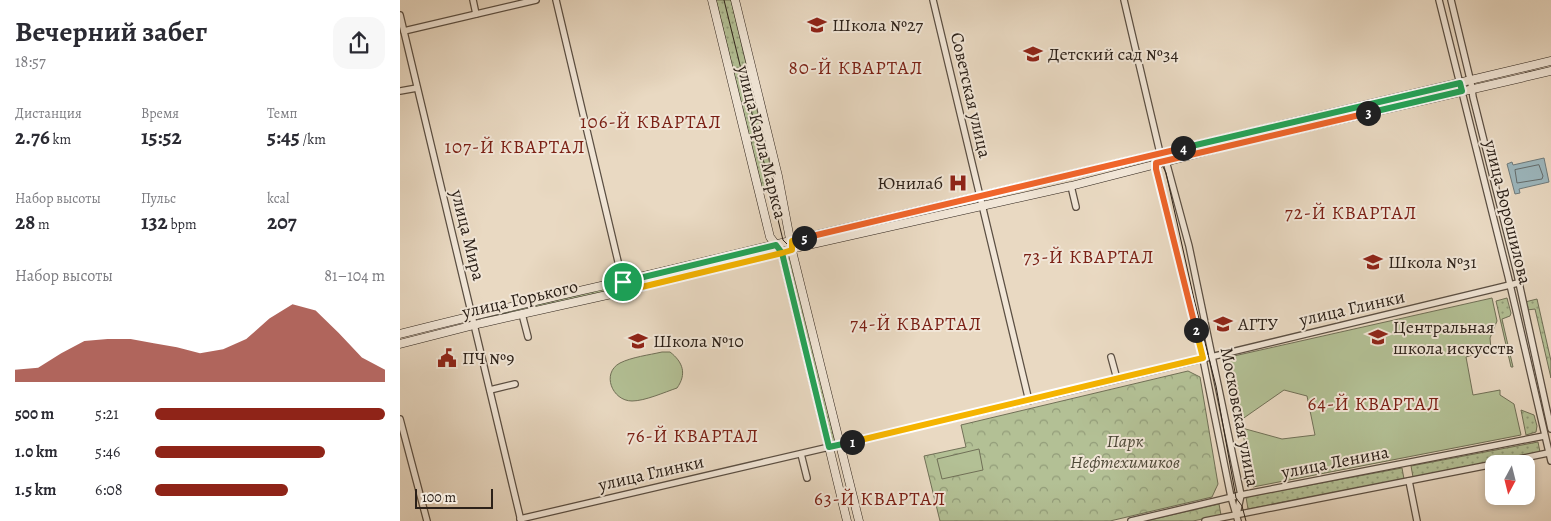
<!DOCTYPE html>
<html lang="ru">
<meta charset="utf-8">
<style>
body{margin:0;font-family:Alegreya,serif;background:#f7f7f7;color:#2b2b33;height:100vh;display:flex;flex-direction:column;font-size:19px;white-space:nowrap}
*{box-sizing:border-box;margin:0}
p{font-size:16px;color:#7c7c81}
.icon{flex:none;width:28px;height:28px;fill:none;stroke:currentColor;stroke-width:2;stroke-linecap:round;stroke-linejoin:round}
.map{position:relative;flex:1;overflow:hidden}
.panel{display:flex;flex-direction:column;background:#fff;width:400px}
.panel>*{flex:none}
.needle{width:32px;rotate:187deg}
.controls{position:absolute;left:1085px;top:455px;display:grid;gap:10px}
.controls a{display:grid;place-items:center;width:50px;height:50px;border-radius:10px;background:#fff;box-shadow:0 2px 8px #0003;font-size:25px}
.scale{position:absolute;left:15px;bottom:12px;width:78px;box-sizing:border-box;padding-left:5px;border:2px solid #2c2119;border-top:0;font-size:14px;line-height:18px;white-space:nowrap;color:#2c2119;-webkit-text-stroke:4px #f1e6d7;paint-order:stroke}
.pin{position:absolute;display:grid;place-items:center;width:42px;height:42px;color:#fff;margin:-21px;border:2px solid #fff;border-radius:50%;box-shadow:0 1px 5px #0007}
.km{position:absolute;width:25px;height:25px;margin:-12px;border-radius:50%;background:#222;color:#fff;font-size:14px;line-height:25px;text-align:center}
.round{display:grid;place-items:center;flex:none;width:52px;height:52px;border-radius:15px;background:#f7f7f7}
.summary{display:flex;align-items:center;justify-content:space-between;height:85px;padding:0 15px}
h1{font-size:28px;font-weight:700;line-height:38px}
.metrics{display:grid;grid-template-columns:repeat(3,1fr);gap:8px;height:85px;padding:5px 15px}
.metrics div{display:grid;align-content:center}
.metrics b{font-size:21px;font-weight:700}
.metrics small{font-size:14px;font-weight:400}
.metrics p{font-size:14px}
.chart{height:140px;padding:10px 15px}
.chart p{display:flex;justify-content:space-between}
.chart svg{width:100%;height:90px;margin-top:5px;fill:#8f2418;opacity:.7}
ul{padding:0 15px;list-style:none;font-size:16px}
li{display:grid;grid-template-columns:80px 60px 1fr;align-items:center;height:38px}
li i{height:12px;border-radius:6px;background:#8f2418}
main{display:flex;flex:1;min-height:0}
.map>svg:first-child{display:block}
</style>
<main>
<section class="panel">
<div class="summary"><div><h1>Вечерний забег</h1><p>18:57</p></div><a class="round"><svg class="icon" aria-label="share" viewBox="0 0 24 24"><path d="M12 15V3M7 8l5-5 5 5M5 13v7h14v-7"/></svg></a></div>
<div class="metrics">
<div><p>Дистанция</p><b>2.76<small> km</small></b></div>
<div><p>Время</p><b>15:52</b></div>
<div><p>Темп</p><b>5:45<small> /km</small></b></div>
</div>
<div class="metrics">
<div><p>Набор высоты</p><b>28<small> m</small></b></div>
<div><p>Пульс</p><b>132<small> bpm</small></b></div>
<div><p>kcal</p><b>207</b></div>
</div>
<div class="chart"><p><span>Набор высоты</span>81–104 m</p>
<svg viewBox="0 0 160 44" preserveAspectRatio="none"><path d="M0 44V38L10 37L20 30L30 24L40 23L50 23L60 25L70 27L80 30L90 28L100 23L110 13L120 6L130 9L140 20L150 32L160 38V44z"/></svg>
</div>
<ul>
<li><b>500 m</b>5:21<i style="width:100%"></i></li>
<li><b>1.0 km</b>5:46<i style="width:74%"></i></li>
<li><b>1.5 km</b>6:08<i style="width:58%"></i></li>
</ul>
</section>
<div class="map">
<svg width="1151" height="521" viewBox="0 0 1151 521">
<defs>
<pattern id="grass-dots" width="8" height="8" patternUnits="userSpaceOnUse" patternTransform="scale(1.25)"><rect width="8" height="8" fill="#b3c095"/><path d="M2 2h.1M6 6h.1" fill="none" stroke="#929c79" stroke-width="1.8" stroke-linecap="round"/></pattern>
<pattern id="forest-crowns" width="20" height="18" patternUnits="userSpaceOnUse" patternTransform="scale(1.25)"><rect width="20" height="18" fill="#b3c095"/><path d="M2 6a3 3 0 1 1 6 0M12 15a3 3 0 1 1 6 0" fill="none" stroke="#929c79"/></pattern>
</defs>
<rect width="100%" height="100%" fill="#e9d9c2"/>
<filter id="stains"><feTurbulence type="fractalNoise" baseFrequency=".004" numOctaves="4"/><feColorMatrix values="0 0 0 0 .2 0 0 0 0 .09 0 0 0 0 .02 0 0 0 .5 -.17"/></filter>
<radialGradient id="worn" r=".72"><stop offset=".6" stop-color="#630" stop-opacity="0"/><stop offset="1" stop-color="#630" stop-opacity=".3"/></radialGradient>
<g fill="url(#grass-dots)" stroke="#707057">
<polygon points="316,0 331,0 376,190 363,193"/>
<polygon points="387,258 391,258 435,441 432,442"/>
<polygon points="218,285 219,290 84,321 83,315"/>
<polygon points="1107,298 1111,313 1110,316 1102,319 1113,367 1111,367 1096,301"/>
<polygon points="1137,299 1151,361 1151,378 1135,309 1127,310 1125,302"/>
<polygon points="1121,410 1134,415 1137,426 1136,432 1126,435"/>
<polygon points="1138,442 1140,452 1013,477 1011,466"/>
<polygon points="1002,468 1004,479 848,509 846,497"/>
</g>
<g fill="url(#forest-crowns)" stroke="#707057">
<polygon points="788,371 800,377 818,484 812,497 710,521 540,521 524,456 566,447 561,425"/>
<polygon points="819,504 821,515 793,521 745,521"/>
</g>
<g fill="#b3c095" stroke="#707057">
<polygon points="1092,298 1097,321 1090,338 1091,349 1066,357 1073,395 1100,390 1100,395 1114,404 1121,435 853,487 842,428 882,439 915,435 907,396 884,390 838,422 825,358"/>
<path d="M262,352H270C283,362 287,374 277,388C265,392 245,401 232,401C212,401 201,373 220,363C232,357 249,355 262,352Z"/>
<polygon points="579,449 583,470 542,479 537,459"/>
</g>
<polygon fill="#9cb7be" stroke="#6f7b7c" points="1144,158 1149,182 1119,189 1120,193 1115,194 1107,164 1112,162 1113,165"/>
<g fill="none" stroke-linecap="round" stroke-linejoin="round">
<polygon stroke="#646c6c" stroke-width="1" points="1139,165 1143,176 1142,179 1117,183 1115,170"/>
<g stroke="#5b4f43" stroke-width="8">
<g id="street">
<polyline points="73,0 76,14"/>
<polyline points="156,0 225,291"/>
<polyline points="533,0 629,401"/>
<polyline points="724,0 760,153 766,161 789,246 841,495 837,514"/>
<polyline points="1039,0 1108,276 1151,461"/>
<polyline points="1051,0 1071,83 1073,97 1116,269 1151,429"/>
<polyline points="0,15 121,521"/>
<polyline points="4,31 136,0"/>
<polyline points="0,91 17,88"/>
<polyline points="760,153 756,167 803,359 831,497 838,521"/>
<polyline points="671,186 676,207"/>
<polyline points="122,314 128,337"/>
<polyline points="711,357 717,379"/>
<polyline points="90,390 115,384"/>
<polyline points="0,419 27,521"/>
<polyline points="401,454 407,478"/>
<polyline points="1095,464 1148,453"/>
<polyline points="1009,481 1017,521"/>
<polyline points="120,519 657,394 1118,283"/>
<polyline points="731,521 841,495 1144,436"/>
<polyline points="805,521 1094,464"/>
</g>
</g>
<g stroke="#2c2119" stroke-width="9">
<g id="secondary">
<polyline points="312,0 370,237 382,253 447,521"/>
<polyline points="335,0 378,176 393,255 459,521"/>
<path d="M0,334C109,306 218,283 327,256L1151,61"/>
<polyline points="0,344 82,323 225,291 399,247 671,186 835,144 1151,71"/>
</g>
</g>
<use href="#street" stroke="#f1e6d7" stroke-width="5.5"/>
<use href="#secondary" stroke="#f1e6d7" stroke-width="8"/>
<path stroke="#2c2119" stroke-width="1" d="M324,0L383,240L387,244H395L751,159C759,159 763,166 766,173L794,299L816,386L836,498L842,506L846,521"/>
</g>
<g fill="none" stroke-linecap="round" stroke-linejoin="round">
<g stroke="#fff" stroke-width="10">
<polyline id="split-1" points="223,282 376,245 382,253 429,447 452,442"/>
</g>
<g stroke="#fff" stroke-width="10">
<polyline id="split-2" points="452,442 803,358 796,330"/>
</g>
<g stroke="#fff" stroke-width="10">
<polyline id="split-3" points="796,330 756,169 756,163 968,113"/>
</g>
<g stroke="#fff" stroke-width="10">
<polyline id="split-4" points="783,148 1060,83 1062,91 968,113"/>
</g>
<g stroke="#fff" stroke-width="10">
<polyline id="split-5" points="404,238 783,148"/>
</g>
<g stroke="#fff" stroke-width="10">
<polyline id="split-6" points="223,282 225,291 382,253 392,250 392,241 404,238"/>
</g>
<use href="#split-1" stroke="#22a559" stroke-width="6"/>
<use href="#split-2" stroke="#f5b400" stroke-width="6"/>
<use href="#split-3" stroke="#f0652b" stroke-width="6"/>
<use href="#split-4" stroke="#22a559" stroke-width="6"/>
<use href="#split-5" stroke="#f0652b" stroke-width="6"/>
<use href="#split-6" stroke="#f5b400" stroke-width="6"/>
</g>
<defs>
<g id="school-bare" transform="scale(1.5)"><path d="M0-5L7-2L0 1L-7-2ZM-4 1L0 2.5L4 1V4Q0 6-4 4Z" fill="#8f2418" stroke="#f1e6d7" stroke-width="2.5" paint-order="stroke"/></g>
<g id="hospital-bare" transform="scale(1.5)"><path d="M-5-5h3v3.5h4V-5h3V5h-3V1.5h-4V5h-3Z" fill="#8f2418" stroke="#f1e6d7" stroke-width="2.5" paint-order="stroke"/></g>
<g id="university-bare" transform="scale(1.5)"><path d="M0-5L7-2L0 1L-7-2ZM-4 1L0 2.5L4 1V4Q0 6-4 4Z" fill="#8f2418" stroke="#f1e6d7" stroke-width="2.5" paint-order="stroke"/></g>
<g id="civic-bare" transform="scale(1.5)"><path d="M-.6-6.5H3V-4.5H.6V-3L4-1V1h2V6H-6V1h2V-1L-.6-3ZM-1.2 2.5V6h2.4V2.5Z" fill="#8f2418" stroke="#f1e6d7" stroke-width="2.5" paint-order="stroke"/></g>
</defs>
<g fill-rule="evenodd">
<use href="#school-bare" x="417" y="25"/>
<use href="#school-bare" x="633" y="54"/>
<use href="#hospital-bare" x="558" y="183"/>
<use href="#school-bare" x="973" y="262"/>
<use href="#university-bare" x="823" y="324"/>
<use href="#school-bare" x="978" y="337"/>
<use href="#school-bare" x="238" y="341"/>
<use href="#civic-bare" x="47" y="358"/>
</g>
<g text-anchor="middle" stroke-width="4" stroke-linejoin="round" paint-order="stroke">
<g font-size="18" fill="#2c2119" stroke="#f1e6d7" text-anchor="start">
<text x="432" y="31">Школа №27</text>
<text x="648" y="60">Детский сад №34</text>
<text x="543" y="189" text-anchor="end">Юнилаб</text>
<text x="988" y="268">Школа №31</text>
<text x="838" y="330">АГТУ</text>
<text x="993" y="333">Центральная<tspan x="993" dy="21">школа искусств</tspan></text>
<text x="253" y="347">Школа №10</text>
<text x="62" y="364">ПЧ №9</text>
</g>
<g font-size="18" fill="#2c2119" stroke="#f1e6d7">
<text transform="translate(571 95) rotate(77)" y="6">Советская улица</text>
<text transform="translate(362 142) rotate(76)" y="6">улица Карла Маркса</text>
<text transform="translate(1108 212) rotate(76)" y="6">улица Ворошилова</text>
<text transform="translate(68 235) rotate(76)" y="6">улица Мира</text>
<text transform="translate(120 299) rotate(-13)" y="6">улица Горького</text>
<text transform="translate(952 308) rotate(-13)" y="6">улица Глинки</text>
<text transform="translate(840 417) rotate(79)" y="6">Московская улица</text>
<text transform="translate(935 462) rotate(-11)" y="6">улица Ленина</text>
<text transform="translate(251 473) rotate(-13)" y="6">улица Глинки</text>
</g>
<g font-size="18" font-style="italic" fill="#4e4938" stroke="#f1e6d7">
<text x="725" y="447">Парк<tspan x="725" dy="21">Нефтехимиков</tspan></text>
</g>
<g font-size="19" letter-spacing="1" fill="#7a1f14" stroke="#f1e6d7">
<text x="456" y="74">80-Й КВАРТАЛ</text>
<text x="251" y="128">106-Й КВАРТАЛ</text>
<text x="115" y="153">107-Й КВАРТАЛ</text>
<text x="951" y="219">72-Й КВАРТАЛ</text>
<text x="689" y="263">73-Й КВАРТАЛ</text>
<text x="516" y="330">74-Й КВАРТАЛ</text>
<text x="974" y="410">64-Й КВАРТАЛ</text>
<text x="293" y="442">76-Й КВАРТАЛ</text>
<text x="480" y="505">63-Й КВАРТАЛ</text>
</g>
</g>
<rect width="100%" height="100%" filter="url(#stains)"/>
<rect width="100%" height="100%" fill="url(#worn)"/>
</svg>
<div class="controls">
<a><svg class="needle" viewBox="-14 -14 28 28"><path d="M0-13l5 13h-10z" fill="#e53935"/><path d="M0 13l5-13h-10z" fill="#7c7c81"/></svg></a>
</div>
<div class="scale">100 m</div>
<div class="pin" style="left:223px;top:282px;background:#1e9e55"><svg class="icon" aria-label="arrive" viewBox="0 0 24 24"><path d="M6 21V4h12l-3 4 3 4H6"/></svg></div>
<b class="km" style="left:452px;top:442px">1</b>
<b class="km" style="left:796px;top:330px">2</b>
<b class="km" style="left:968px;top:113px">3</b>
<b class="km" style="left:783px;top:148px">4</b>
<b class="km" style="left:404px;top:238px">5</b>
</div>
</main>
